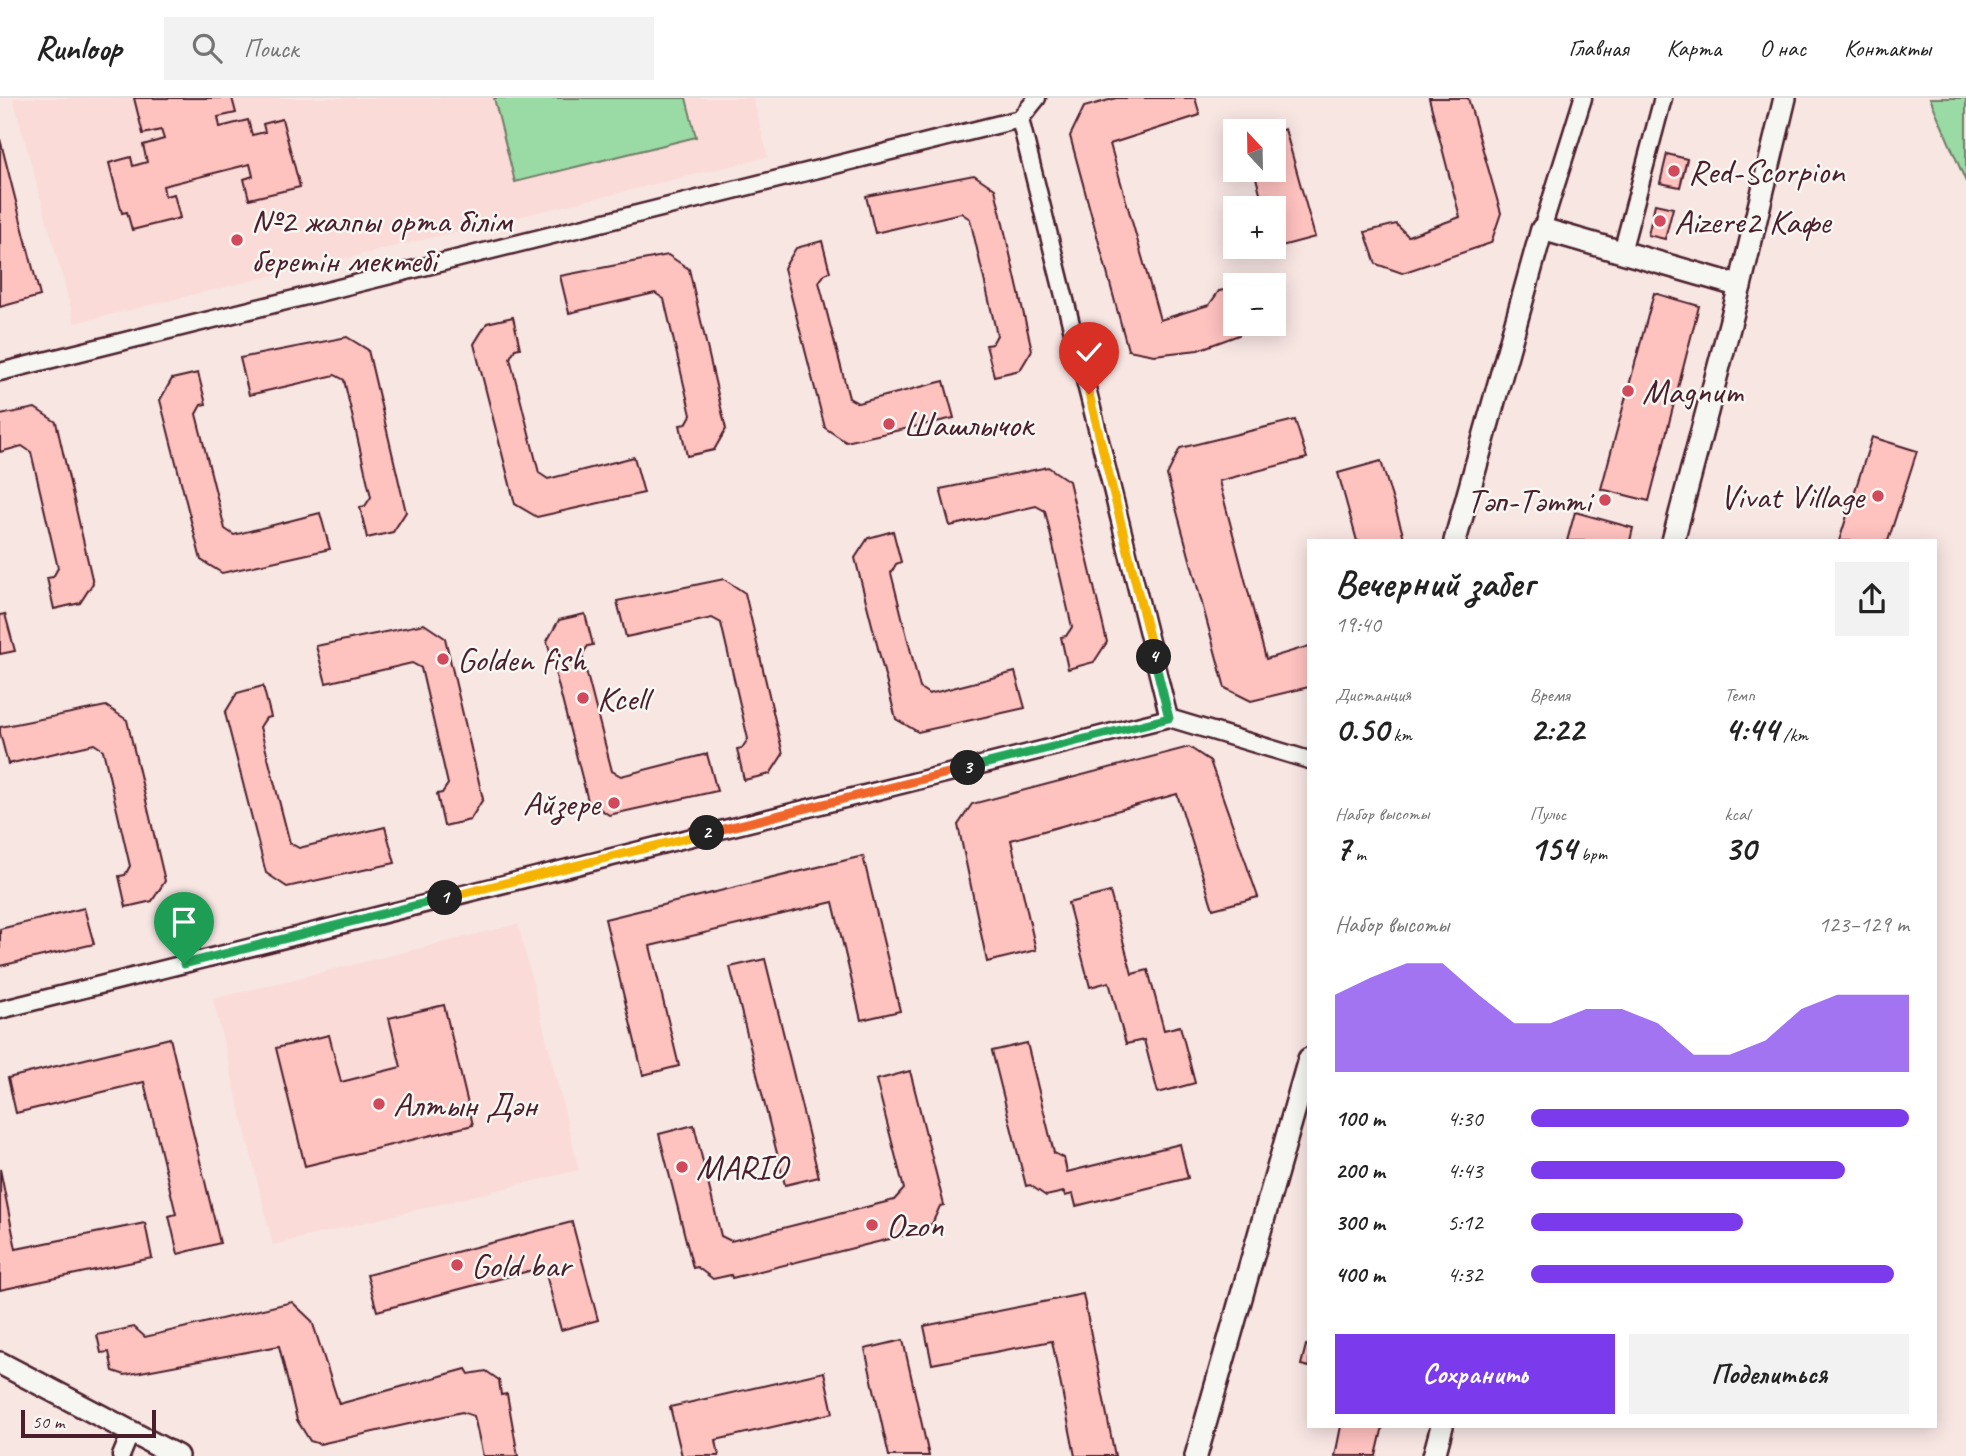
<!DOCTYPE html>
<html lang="ru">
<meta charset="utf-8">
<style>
body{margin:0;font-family:Caveat,sans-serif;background:#f2f2f2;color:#222;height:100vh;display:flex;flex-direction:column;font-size:26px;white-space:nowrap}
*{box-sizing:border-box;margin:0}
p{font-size:23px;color:#767676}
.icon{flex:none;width:38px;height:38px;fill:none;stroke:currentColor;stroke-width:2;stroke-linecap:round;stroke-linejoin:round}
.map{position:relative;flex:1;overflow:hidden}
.details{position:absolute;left:1307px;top:441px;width:630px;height:889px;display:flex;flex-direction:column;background:#fff;border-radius:0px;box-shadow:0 4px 18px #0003}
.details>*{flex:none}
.needle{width:46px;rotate:338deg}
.fabs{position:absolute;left:1223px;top:21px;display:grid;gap:14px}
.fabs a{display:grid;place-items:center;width:63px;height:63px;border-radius:0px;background:#fff;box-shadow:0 4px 18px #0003;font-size:35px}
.scale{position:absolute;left:21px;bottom:18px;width:135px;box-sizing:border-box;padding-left:7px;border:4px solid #4a1f2b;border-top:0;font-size:19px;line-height:24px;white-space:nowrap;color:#4a1f2b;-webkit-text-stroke:5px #f6f6f2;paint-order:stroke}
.pin{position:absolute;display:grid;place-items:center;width:60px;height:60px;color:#fff;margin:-72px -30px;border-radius:50% 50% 50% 0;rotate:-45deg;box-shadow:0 0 7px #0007}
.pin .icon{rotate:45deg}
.km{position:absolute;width:35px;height:35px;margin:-18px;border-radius:50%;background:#222;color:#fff;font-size:19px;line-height:35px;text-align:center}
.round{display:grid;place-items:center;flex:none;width:74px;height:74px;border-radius:0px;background:#f2f2f2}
.overview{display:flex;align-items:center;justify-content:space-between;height:119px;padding:0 28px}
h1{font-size:38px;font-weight:600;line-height:52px}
.metrics{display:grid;grid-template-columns:repeat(3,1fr);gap:10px;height:119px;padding:7px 28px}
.metrics div{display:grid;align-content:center}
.metrics b{font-size:35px;font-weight:600}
.metrics small{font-size:19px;font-weight:400}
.metrics p{font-size:19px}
.chart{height:196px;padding:14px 28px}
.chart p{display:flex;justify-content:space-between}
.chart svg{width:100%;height:126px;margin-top:7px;fill:#7c3aed;opacity:.7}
.action{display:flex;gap:14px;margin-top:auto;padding:14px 28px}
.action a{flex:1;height:80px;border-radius:0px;background:#7c3aed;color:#fff;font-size:28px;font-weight:600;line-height:80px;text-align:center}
.action a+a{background:#f2f2f2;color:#222}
ul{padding:0 28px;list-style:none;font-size:23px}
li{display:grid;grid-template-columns:112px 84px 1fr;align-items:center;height:52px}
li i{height:18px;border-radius:9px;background:#7c3aed}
header{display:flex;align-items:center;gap:42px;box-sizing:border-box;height:98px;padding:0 35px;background:#fff;border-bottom:2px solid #e0e0e0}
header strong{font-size:33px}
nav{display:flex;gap:38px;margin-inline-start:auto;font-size:24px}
.search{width:490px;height:63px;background:#f2f2f2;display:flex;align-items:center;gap:18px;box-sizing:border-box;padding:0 24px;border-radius:0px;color:#767676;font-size:26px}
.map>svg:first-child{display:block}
</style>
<header>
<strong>Runloop</strong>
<div class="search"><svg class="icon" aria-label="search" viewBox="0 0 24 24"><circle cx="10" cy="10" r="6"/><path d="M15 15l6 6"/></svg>Поиск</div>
<nav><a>Главная</a><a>Карта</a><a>О нас</a><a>Контакты</a></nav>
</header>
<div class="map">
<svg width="1966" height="1358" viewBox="0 0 1966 1358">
<rect width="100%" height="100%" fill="#f8e6e3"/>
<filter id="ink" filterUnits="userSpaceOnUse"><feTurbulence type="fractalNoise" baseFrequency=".0143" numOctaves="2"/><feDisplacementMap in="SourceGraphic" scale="14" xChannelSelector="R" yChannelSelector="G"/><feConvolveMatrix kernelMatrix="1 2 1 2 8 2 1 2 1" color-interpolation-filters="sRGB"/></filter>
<g filter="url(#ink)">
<g fill="#fadbd8">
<polygon points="13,0 753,0 768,59 75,225"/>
<polygon points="518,826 579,1072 273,1147 213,901"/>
</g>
<g fill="#9adba5" stroke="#727d68" stroke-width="2">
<polygon points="494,0 686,0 696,39 515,84"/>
<polygon points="1930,0 1966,0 1966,84"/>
</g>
<g fill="#fec2bf" stroke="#4a1f2b" stroke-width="2">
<polygon points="134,0 232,0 236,15 218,19 220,29 248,22 252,37 265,34 263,26 282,21 300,89 249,101 244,81 253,78 250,66 163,88 165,98 174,96 180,120 132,132 127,114 122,115 109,65 131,59 133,68 147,64 143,47 164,41 161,32 143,36"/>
<polygon points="1116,0 1195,0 1200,17 1110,46 1160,222 1209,207 1219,193 1236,190 1236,226 1246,226 1239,237 1198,252 1154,257 1128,252 1070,38 1084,9"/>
<polygon points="1429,0 1468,0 1501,115 1491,145 1402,175 1376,166 1365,134 1396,126 1408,138 1460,119"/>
<polygon points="1285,31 1315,139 1274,150 1274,110 1264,110 1254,72 1274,72 1274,34"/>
<polygon points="0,41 40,198 0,209"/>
<polygon points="1667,56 1687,61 1680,89 1660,85"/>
<polygon points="974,77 995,91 1032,252 1020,272 994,278 986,247 992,246 997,237 970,121 961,115 875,135 866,98"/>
<polygon points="1655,106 1673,110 1665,141 1648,137"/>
<polygon points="822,143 830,174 825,176 819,184 849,300 858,305 944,283 954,320 846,344 825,330 784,170 796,150"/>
<polygon points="668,157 689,171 726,331 714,352 687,358 680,327 686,326 691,317 664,201 655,195 569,215 560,178"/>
<polygon points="1654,195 1699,208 1649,403 1601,391"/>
<polygon points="513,219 520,250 515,251 510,260 539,375 548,381 634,359 644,395 537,419 515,406 474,246 487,225"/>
<polygon points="347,239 368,252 406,414 393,434 367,440 360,409 365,408 371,399 344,282 335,277 249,297 240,260"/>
<polygon points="198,275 206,306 201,307 196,316 225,431 234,437 320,415 330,451 222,475 201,462 160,302 172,281"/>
<polygon points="35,310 56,324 93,485 80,505 54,511 47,480 53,479 58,470 31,354 22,348 0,354 0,317"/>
<polygon points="1295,322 1307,360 1219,383 1266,561 1309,548 1309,589 1251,603 1225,590 1167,377 1180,350"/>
<polygon points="1872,339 1917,353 1888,443 1839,443"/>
<polygon points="1381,363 1405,443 1357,443 1338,375"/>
<polygon points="1048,369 1069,383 1107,544 1094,564 1068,571 1061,539 1066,538 1072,529 1045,413 1036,408 950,428 940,391"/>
<polygon points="1575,414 1633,430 1630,443 1567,443"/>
<polygon points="893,433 901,464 896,466 891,475 920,590 929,596 1015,574 1025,610 918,634 896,621 855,460 868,440"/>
<polygon points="724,481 745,495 783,656 770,676 744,682 737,651 742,650 748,641 721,525 712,520 626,539 617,503"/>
<polygon points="5,516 15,553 0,556 0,517"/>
<polygon points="585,516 593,547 588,548 582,557 612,673 621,678 707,656 717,693 609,717 588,703 547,543 559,522"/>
<polygon points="424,526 445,540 483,701 470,722 444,728 437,696 442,695 448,686 421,570 412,565 326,585 316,548"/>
<polygon points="263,588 271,619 266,620 260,629 290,745 299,750 385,729 395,765 287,789 266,775 225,615 237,595"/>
<polygon points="106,608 127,622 165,783 152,803 126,809 119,778 125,777 130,768 103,652 94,646 8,666 0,635 0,629"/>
<polygon points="1189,649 1210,663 1258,799 1213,811 1177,696 1011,742 1036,852 987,864 958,727 972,706"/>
<polygon points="863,758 900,913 861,922 833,804 650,848 679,968 643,977 605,821"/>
<polygon points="1110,794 1132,876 1148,872 1164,932 1180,928 1195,985 1158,995 1144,942 1126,946 1109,884 1090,889 1068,805"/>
<polygon points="84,810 94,846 0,868 0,831"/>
<polygon points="765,861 819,1079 785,1087 730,869"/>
<polygon points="444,907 473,1027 305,1068 276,950 329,937 341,984 401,969 389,920"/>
<polygon points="170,940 220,1145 178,1156 169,1118 176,1116 144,984 16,1015 8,980"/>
<polygon points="1027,945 1054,1055 1064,1060 1067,1074 1180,1046 1188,1080 1076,1108 1073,1096 1065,1098 1064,1094 1046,1098 1030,1087 1026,1088 992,953"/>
<polygon points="910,973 944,1107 940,1108 932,1126 913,1131 914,1135 732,1180 731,1177 713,1181 697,1169 693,1170 659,1036 694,1027 721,1138 731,1143 894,1102 904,1091 876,982"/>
<polygon points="0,1071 16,1151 145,1125 152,1160 0,1192"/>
<polygon points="572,1124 598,1222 561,1232 544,1169 377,1213 367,1177"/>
<polygon points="1083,1196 1115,1358 1075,1358 1052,1243 932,1266 924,1228"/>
<polygon points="292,1204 312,1223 339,1306 466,1271 469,1276 486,1273 499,1282 501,1297 507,1296 518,1358 483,1358 474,1318 462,1314 320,1346 310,1343 297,1322 279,1248 125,1277 113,1273 109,1254 101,1255 97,1237 134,1229 145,1239"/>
<polygon points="903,1242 929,1358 889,1358 865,1251"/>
<polygon points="1306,1247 1309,1248 1309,1269 1301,1267"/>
<polygon points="824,1274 833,1315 716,1342 719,1358 682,1358 670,1309"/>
<polygon points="1341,1328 1383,1328 1376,1358 1335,1358"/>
</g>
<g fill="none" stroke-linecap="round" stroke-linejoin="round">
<g stroke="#4a1f2b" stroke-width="21">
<g id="street">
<polyline points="1020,21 1169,620"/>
<polyline points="1542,131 1583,0"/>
<polyline points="1622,154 1663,0"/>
<polyline points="0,274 1020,21 1037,0"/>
<polyline points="0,912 1169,620 1309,662"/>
<polyline points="121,1358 131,1334"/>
</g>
</g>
<g stroke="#4a1f2b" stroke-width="26">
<g id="secondary">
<polyline points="1455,443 1542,131 1740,188"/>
<polyline points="1673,443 1740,188 1785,0"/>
<polyline points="0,1265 177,1358"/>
<polyline points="1196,1358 1309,961"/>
<polyline points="1434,1358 1442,1328"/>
</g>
</g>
<use href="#street" stroke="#f6f6f2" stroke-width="16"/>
<use href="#secondary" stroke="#f6f6f2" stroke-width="21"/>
</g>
</g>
<g fill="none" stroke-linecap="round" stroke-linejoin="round" filter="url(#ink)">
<g stroke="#fff" stroke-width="14">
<polyline id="split-1" points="184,866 445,800"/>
</g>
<g stroke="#fff" stroke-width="14">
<polyline id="split-2" points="445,800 707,735"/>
</g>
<g stroke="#fff" stroke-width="14">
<polyline id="split-3" points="707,735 968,670"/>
</g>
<g stroke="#fff" stroke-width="14">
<polyline id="split-4" points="968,670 1169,620 1154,559"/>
</g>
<g stroke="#fff" stroke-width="14">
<polyline id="split-5" points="1089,296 1154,559"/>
</g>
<use href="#split-1" stroke="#22a559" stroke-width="9"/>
<use href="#split-2" stroke="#f5b400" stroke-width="9"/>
<use href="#split-3" stroke="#f0652b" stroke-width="9"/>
<use href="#split-4" stroke="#22a559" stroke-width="9"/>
<use href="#split-5" stroke="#f5b400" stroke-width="9"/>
</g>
<g fill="#d1495b" stroke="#f6f6f2" stroke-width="2.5">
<circle cx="1674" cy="73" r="7"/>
<circle cx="1660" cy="123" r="7"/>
<circle cx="237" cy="142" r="7"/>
<circle cx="1628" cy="293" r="7"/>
<circle cx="889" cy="326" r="7"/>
<circle cx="1878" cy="398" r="7"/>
<circle cx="1605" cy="402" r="7"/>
<circle cx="443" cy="561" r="7"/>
<circle cx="583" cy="600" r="7"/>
<circle cx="614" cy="705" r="7"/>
<circle cx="379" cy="1006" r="7"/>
<circle cx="682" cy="1069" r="7"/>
<circle cx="872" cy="1127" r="7"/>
<circle cx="457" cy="1167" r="7"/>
</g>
<g text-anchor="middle" stroke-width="5" stroke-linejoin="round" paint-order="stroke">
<g font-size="35" fill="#4a1f2b" stroke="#f6f6f2" text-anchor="start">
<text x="1688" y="85">Red-Scorpion</text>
<text x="251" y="134">№2 жалпы орта білім<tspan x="251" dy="40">беретін мектебі</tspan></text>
<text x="1674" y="135">Aizere2 Кафе</text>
<text x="1642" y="305">Magnum</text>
<text x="903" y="338">Шашлычок</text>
<text x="1864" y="410" text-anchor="end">Vivat Village</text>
<text x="1591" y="414" text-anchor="end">Тәп-Тәтті</text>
<text x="457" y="573">Golden fish</text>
<text x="597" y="612">Kcell</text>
<text x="600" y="717" text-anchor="end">Айзере</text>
<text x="393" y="1018">Алтын Дән</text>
<text x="696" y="1081">MARIO</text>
<text x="886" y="1139">Ozon</text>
<text x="471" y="1179">Gold bar</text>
</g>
</g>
</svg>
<div class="fabs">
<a><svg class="needle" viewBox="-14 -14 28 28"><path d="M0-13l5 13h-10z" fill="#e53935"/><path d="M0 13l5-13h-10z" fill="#767676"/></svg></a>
<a>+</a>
<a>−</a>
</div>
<div class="scale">50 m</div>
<div class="pin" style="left:184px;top:866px;background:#1e9e55"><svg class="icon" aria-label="arrive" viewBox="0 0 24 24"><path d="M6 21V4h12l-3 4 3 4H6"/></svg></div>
<div class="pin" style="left:1089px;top:296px;background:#d93025"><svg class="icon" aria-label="check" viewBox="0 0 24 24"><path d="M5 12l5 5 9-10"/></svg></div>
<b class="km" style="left:445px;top:800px">1</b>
<b class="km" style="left:707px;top:735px">2</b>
<b class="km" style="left:968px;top:670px">3</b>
<b class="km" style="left:1154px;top:559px">4</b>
<section class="details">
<div class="overview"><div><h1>Вечерний забег</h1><p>19:40</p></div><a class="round"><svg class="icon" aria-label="share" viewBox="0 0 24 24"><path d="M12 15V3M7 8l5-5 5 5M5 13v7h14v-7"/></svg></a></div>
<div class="metrics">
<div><p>Дистанция</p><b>0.50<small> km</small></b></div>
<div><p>Время</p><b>2:22</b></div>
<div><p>Темп</p><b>4:44<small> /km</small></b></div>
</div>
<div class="metrics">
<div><p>Набор высоты</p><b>7<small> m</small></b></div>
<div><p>Пульс</p><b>154<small> bpm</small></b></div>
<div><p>kcal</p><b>30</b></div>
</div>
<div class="chart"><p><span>Набор высоты</span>123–129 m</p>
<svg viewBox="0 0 160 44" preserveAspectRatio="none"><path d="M0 44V17L10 11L20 6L30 6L40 17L50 27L60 27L70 22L80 22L90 27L100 38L110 38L120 33L130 22L140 17L150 17L160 17V44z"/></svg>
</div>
<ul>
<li><b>100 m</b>4:30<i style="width:100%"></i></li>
<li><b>200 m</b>4:43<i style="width:83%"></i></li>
<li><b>300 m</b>5:12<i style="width:56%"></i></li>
<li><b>400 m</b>4:32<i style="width:96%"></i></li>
</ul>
<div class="action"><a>Сохранить</a><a>Поделиться</a></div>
</section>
</div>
